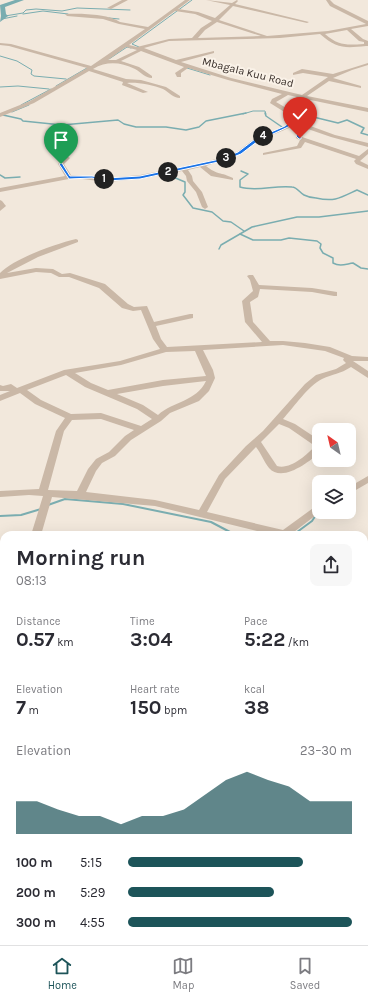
<!DOCTYPE html>
<meta charset="utf-8">
<style>
body{margin:0;font-family:Karla,sans-serif;background:#f7f7f7;color:#2b2b33;height:100vh;display:flex;flex-direction:column;font-size:15px;white-space:nowrap}
*{box-sizing:border-box;margin:0}
p{font-size:13px;color:#7c7c81}
.icon{flex:none;width:22px;height:22px;fill:none;stroke:currentColor;stroke-width:2;stroke-linecap:round;stroke-linejoin:round}
.map{position:relative;flex:1;overflow:hidden}
.sheet{position:absolute;left:0px;top:531px;width:368px;height:414px;display:flex;flex-direction:column;background:#fff;border-radius:12px 12px 0 0;box-shadow:0 4px 16px #0002}
.sheet>*{flex:none}
.needle{width:26px;rotate:326deg}
.tools{position:absolute;left:312px;top:423px;display:grid;gap:8px}
.tools a{display:grid;place-items:center;width:44px;height:44px;border-radius:8px;background:#fff;box-shadow:0 4px 16px #0002;font-size:20px}
.pin{position:absolute;display:grid;place-items:center;width:34px;height:34px;color:#fff;margin:-41px -17px;border-radius:50% 50% 50% 0;rotate:-45deg;box-shadow:0 0 4px #0007}
.pin .icon{rotate:45deg}
.km{position:absolute;width:20px;height:20px;margin:-10px;border-radius:50%;background:#222;color:#fff;font-size:11px;line-height:20px;text-align:center}
.round{display:grid;place-items:center;flex:none;width:42px;height:42px;border-radius:8px;background:#f7f7f7}
.summary{display:flex;align-items:center;justify-content:space-between;height:68px;padding:0 16px}
h1{font-size:22px;font-weight:700;line-height:30px}
.metrics{display:grid;grid-template-columns:repeat(3,1fr);gap:6px;height:68px;padding:4px 16px}
.metrics div{display:grid;align-content:center}
.metrics b{font-size:20px;font-weight:700}
.metrics small{font-size:11px;font-weight:400}
.metrics p{font-size:11px}
.chart{height:112px;padding:8px 16px}
.chart p{display:flex;justify-content:space-between}
.chart svg{width:100%;height:72px;margin-top:4px;fill:#1d5459;opacity:.7}
ul{padding:0 16px;list-style:none;font-size:13px}
li{display:grid;grid-template-columns:64px 48px 1fr;align-items:center;height:30px}
li i{height:10px;border-radius:5px;background:#1d5459}
.tabs{display:flex;justify-content:space-around;align-items:center;height:56px;border-top:1px solid #e1e1e2;background:#fff;font-size:11px;color:#7c7c81}
.tabs a{display:grid;justify-items:center;gap:2px}
.tabs .selected{color:#1d5459}
.map>svg:first-child{display:block}
</style>
<div class="map">
<svg width="368" height="945" viewBox="0 0 368 945">
<rect width="100%" height="100%" fill="#f2e8dc"/>
<g fill="none" stroke-linecap="round" stroke-linejoin="round">
<g stroke="#7aadb0" stroke-width="1">
<polyline points="23,14 43,11 68,14"/>
<polyline points="5,16 23,13 26,10 36,9 62,11 77,8 130,10"/>
<polyline points="109,18 119,19"/>
<polyline points="2,19 17,16"/>
<polyline points="139,47 132,44 192,0"/>
<polyline points="0,56 17,61 32,70 31,74 34,76 66,79"/>
<polyline points="109,59 127,47 131,48"/>
<polyline points="187,68 210,75"/>
<polyline points="56,86 87,68"/>
<polyline points="0,87 18,86 49,89"/>
<polyline points="21,105 51,89"/>
<polyline points="12,112 29,105"/>
<polyline points="296,113 301,114"/>
<polyline points="243,114 253,111 265,111 266,114"/>
</g>
<g stroke="#7aadb0" stroke-width="1.5">
<polyline points="265,113 266,116 282,127"/>
<polyline points="297,113 338,123 347,120 364,128 361,133 368,135"/>
<polyline points="3,115 21,119 23,121 62,125 118,120 124,124 136,127 166,127 186,130 199,127 206,121 246,113"/>
<path d="M241,171L248,174L240,180V187C257,192 274,185 292,187C297,187 300,193 304,195C308,197 312,198 316,198C335,202 340,198 357,190L368,195"/>
<polyline points="166,174 185,182 185,192 183,195 193,208 212,212 223,221 231,222 244,231"/>
<polyline points="0,175 5,178 20,177"/>
<path d="M240,234L253,240H281L289,238L317,241L321,244L320,248L323,253L333,258V263C340,267 346,264 353,263L361,268L368,269"/>
<polyline points="219,249 221,245 252,227 297,217 319,217 368,211"/>
</g>
<g stroke="#7aadb0" stroke-width="2">
<polyline points="48,505 65,499 123,504 211,522 230,532 257,535"/>
<polyline points="0,516 21,515 41,509"/>
<polyline points="293,535 312,521 316,515"/>
<polyline points="364,609 368,608"/>
</g>
<g stroke="#7aadb0" stroke-width="2.5">
<polyline points="0,827 4,823"/>
<polyline points="364,834 368,840"/>
</g>
<polygon fill="#7aadb0" fill-rule="evenodd" points="15,0 24,0 5,7 6,14 8,16 0,22 1,16 0,5"/>
<g fill="#cab8a7" fill-rule="evenodd">
<polygon points="122,0 128,0 111,9 107,8"/>
<path d="M185,0H190L178,9L198,12L215,18L230,5L206,0L232,3L237,0L238,1L235,4L309,22L307,23L233,6L219,20L267,36L328,31L366,24L330,6L326,0H330L334,4L368,21V26L351,29L363,39L368,41V46H366C345,48 337,49 320,34L280,38L169,41L144,48L176,60L214,51V53L181,62L231,78L302,95L328,77L303,73L293,75V73L302,69L333,74L368,63V65L352,70L333,78L361,86V88L329,81L307,96L368,108V112L301,98L292,111L305,124L335,135L368,143V147L331,137L305,128L302,137L359,156L368,149V154L360,161L368,165V169L356,164L354,161L356,159L305,142L301,148L263,155V153L297,146L300,140L296,138L300,125L297,121L289,128L258,141L241,154L206,166C217,175 221,172 233,178V180L211,176L200,167L188,170L192,176L193,181L202,192L208,207L205,209L202,207L196,192L187,181L186,176L182,171L140,179L107,182L74,178L0,192V188L65,176L58,164L67,156L70,158L64,164L71,175L107,178L140,175L203,163L237,152L254,139L285,126L294,118L270,103L272,99L282,94L228,80L188,68L181,73V77H177L175,73L184,67L141,51L121,61L139,67L152,76V78C145,78 141,72 135,69C120,62 107,61 93,69L126,79L141,80L166,87L180,96V98C173,98 169,92 163,89C153,85 137,82 127,83L148,92L143,93L122,85L123,82L89,71L34,103L0,117V113L30,101L87,68L9,46L0,45V43L11,44L91,66L145,29L119,24L103,19L67,16L65,14C80,13 109,14 120,22L148,27ZM175,11L195,14L212,21L201,28L192,38L169,39L137,47L129,45ZM217,22L261,36L198,38L205,30ZM347,30L359,41L364,42V44C346,45 339,46 325,34ZM126,47L137,50L116,60H108ZM288,95L297,97L288,109L276,102Z"/>
<polygon points="0,200 2,201 6,206 0,211"/>
<path d="M76,239L78,240V242L38,257L7,273L36,268L53,269L62,274L70,273L105,284L128,304L134,307L147,306L154,322L190,314H193V318L156,326L161,339L167,347L262,342L245,322L242,301L253,291L250,280L247,276L249,275H253L259,285L312,288L337,292V296H334L312,292L260,289L258,297L250,302L253,322L270,341H283L305,343L330,347L352,356L368,357V361H353L368,371V378L351,367C340,374 333,374 322,379C308,386 294,407 283,419L295,424L319,440V453C309,462 282,483 269,468C264,462 261,453 256,447L225,479L207,512L283,530L316,506L319,505V512H320L290,535H273L155,506L52,497L41,535H31L43,496L29,495L0,497V491L39,489L56,431L65,418L35,404L20,393L0,401V395L10,391H0V385L3,386L11,384L17,388L64,370L120,361L160,349L153,339L141,310L133,311L122,308L99,288L69,277H59L51,273L36,272L0,279V273C15,258 55,244 76,239ZM283,345L325,351L344,358L343,360L346,363L336,369L316,375L305,384L263,431L246,446L219,475L199,510L155,500L86,492L96,471L102,463L115,456L131,440L161,421L170,413L199,401L209,391L215,378L213,370L203,350ZM195,351L206,376L163,380L108,390L91,383L75,373L121,365L166,352ZM66,375L85,387L137,409L152,419L141,426L101,413L71,414L41,400L27,390ZM206,381C196,402 173,401 158,415L143,405L117,394L163,386ZM101,419L134,430L125,436L109,452L96,459L88,469L77,491L48,490L64,431L72,420ZM279,424L289,428L315,446C307,455 290,470 277,466L261,442Z"/>
<polygon points="368,476 368,483 349,494 349,487"/>
<rect x="0" y="548" width="4" height="8"/>
<polygon points="4,565 4,577 0,579 0,567"/>
<polygon points="368,785 368,798 364,800 364,787"/>
<polygon points="4,808 4,822 0,824 0,810"/>
<polygon points="364,836 368,837 368,853 364,852"/>
<polygon points="368,874 368,888 364,890 364,876"/>
<polygon points="4,879 4,894 0,896 0,881"/>
<polygon points="368,923 368,939 364,941 364,925"/>
<polygon points="48,941 64,941 62,945 46,945"/>
<polygon points="128,941 143,941 145,945 130,945"/>
<polygon points="271,941 288,941 286,945 269,945"/>
<polygon points="345,941 362,941 360,945 343,945"/>
</g>
</g>
<polygon fill="#1a73e8" stroke="#fff" points="296,117 299,117 305,126 301,136 301,139 299,139 296,136 301,126 297,120 288,127 258,141 241,154 223,161 140,179 107,181 92,178 69,179 59,164 62,163 70,176 92,176 107,178 140,176 220,159 238,152 255,139 285,126"/>
<g text-anchor="middle" stroke-width="4" stroke-linejoin="round" paint-order="stroke">
<g font-size="11" fill="#372d28" stroke="#faf2e8">
<text transform="translate(248 72) rotate(14)" y="4">Mbagala Kuu Road</text>
</g>
</g>
</svg>
<div class="tools">
<a><svg class="needle" viewBox="-14 -14 28 28"><path d="M0-13l5 13h-10z" fill="#e53935"/><path d="M0 13l5-13h-10z" fill="#7c7c81"/></svg></a>
<a><svg class="icon" aria-label="layers" viewBox="0 0 24 24"><path d="M12 4l9 5-9 5-9-5zM3 14l9 5 9-5"/></svg></a>
</div>
<div class="pin" style="left:61px;top:164px;background:#1e9e55"><svg class="icon" aria-label="arrive" viewBox="0 0 24 24"><path d="M6 21V4h12l-3 4 3 4H6"/></svg></div>
<div class="pin" style="left:300px;top:138px;background:#d93025"><svg class="icon" aria-label="check" viewBox="0 0 24 24"><path d="M5 12l5 5 9-10"/></svg></div>
<b class="km" style="left:104px;top:179px">1</b>
<b class="km" style="left:168px;top:172px">2</b>
<b class="km" style="left:226px;top:158px">3</b>
<b class="km" style="left:263px;top:136px">4</b>
<section class="sheet">
<div class="summary"><div><h1>Morning run</h1><p>08:13</p></div><a class="round"><svg class="icon" aria-label="share" viewBox="0 0 24 24"><path d="M12 15V3M7 8l5-5 5 5M5 13v7h14v-7"/></svg></a></div>
<div class="metrics">
<div><p>Distance</p><b>0.57<small> km</small></b></div>
<div><p>Time</p><b>3:04</b></div>
<div><p>Pace</p><b>5:22<small> /km</small></b></div>
</div>
<div class="metrics">
<div><p>Elevation</p><b>7<small> m</small></b></div>
<div><p>Heart rate</p><b>150<small> bpm</small></b></div>
<div><p>kcal</p><b>38</b></div>
</div>
<div class="chart"><p><span>Elevation</span>23–30 m</p>
<svg viewBox="0 0 160 44" preserveAspectRatio="none"><path d="M0 44V24L10 24L20 29L30 33L40 33L50 38L60 33L70 33L80 29L90 20L100 11L110 6L120 11L130 15L140 24L150 24L160 24V44z"/></svg>
</div>
<ul>
<li><b>100 m</b>5:15<i style="width:78%"></i></li>
<li><b>200 m</b>5:29<i style="width:65%"></i></li>
<li><b>300 m</b>4:55<i style="width:100%"></i></li>
</ul>
</section>
</div>
<nav class="tabs">
<a class="selected"><svg class="icon" aria-label="home" viewBox="0 0 24 24"><path d="M3 11l9-7 9 7M6 9v11h12V9"/></svg>Home</a>
<a><svg class="icon" aria-label="map" viewBox="0 0 24 24"><path d="M3 6l6-2 6 2 6-2v14l-6 2-6-2-6 2zM9 4v14M15 6v14"/></svg>Map</a>
<a><svg class="icon" aria-label="saved" viewBox="0 0 24 24"><path d="M7 4h10v16l-5-4-5 4z"/></svg>Saved</a>
</nav>
